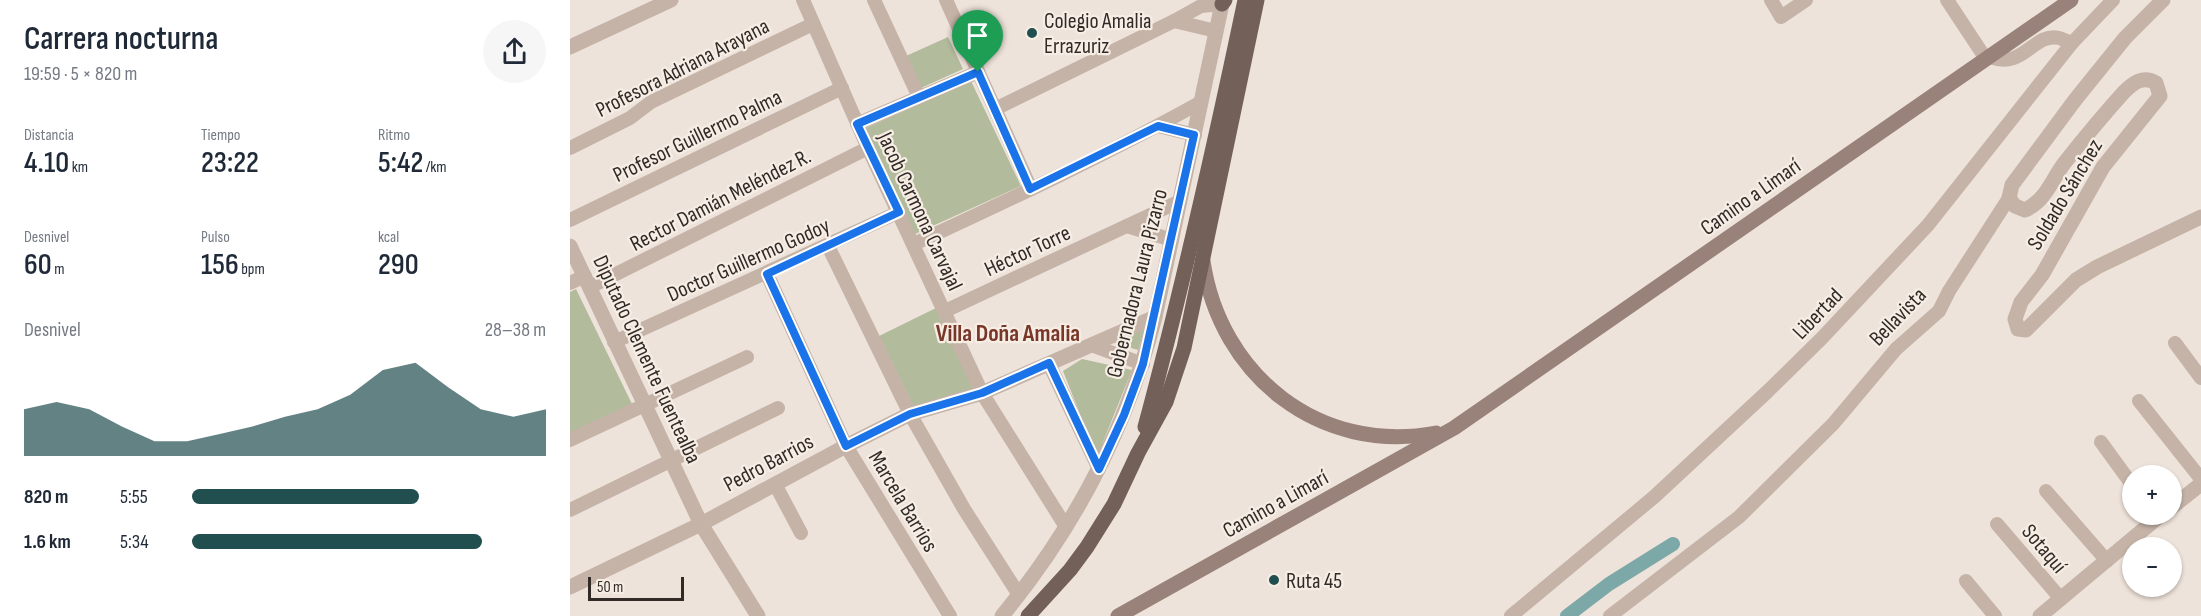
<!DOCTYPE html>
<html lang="es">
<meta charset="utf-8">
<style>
body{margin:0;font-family:"Sofia Sans Condensed",sans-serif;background:#f6f6f7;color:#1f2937;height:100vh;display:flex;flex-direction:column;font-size:22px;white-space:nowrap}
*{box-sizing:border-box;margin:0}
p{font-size:20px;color:#747a83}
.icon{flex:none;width:33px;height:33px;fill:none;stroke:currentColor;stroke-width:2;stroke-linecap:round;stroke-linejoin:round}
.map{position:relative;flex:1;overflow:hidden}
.panel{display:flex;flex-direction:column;background:#fff;width:570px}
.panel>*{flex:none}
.controls{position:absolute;left:1552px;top:465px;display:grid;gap:12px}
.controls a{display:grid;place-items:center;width:60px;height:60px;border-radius:50%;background:#fff;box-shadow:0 2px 4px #0004;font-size:30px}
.scale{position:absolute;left:18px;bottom:15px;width:96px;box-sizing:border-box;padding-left:6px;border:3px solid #322a27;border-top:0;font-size:16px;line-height:21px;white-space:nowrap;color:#322a27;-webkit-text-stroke:4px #f6eee5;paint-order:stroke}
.pin{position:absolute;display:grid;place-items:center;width:51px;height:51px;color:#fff;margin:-62px -26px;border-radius:50% 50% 50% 0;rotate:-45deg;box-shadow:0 0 6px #0007}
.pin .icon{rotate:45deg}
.round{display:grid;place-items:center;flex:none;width:63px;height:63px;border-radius:32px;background:#f6f6f7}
.headline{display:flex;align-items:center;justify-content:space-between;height:102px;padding:0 24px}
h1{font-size:33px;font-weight:600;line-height:45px}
.stats{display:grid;grid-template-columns:repeat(3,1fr);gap:9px;height:102px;padding:6px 24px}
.stats div{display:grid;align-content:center}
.stats b{font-size:30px;font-weight:600}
.stats small{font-size:16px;font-weight:400}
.stats p{font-size:16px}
.chart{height:168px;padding:12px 24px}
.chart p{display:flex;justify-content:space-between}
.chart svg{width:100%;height:108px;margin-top:6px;fill:#214e4f;opacity:.7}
ul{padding:0 24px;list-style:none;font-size:20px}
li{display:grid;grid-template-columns:96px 72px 1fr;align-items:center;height:45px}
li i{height:15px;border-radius:8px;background:#214e4f}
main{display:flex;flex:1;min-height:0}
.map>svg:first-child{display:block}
</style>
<main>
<section class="panel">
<div class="headline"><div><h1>Carrera nocturna</h1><p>19:59 · 5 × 820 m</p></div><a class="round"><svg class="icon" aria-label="share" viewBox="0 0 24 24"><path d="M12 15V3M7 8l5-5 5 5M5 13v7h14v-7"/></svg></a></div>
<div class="stats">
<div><p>Distancia</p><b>4.10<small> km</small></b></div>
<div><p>Tiempo</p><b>23:22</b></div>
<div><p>Ritmo</p><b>5:42<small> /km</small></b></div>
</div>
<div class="stats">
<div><p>Desnivel</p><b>60<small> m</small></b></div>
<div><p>Pulso</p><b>156<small> bpm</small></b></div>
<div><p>kcal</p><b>290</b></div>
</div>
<div class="chart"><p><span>Desnivel</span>28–38 m</p>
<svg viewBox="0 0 160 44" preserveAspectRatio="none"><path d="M0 44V25L10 22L20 25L30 32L40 38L50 38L60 35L70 32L80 28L90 25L100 19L110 9L120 6L130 16L140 25L150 28L160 25V44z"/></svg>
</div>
<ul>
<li><b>820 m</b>5:55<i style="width:64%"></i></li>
<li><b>1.6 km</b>5:34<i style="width:82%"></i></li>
</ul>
</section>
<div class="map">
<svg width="1631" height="616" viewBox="0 0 1631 616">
<rect width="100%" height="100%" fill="#eee3da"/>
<g fill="#b2bb9b">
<polygon points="378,37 393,69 351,88 336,56"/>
<polygon points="401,81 451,186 345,234 296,128"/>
<polygon points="6,289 62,404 0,433 0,292"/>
<polygon points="366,308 404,389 344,407 309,336"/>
<polygon points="576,325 568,350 542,342"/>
<polygon points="512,359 562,370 527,457 493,371"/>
</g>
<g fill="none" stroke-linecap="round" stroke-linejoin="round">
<polyline stroke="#7ca8a7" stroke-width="14" points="997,616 1039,584 1103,544"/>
<g stroke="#c5b3a7" stroke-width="14">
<polyline points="233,0 298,148 412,393 496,527"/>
<polyline points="304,0 349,97"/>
<polyline points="376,0 461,189"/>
<polyline points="1201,0 1211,17 1236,0"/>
<polyline points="1377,0 1416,59"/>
<polyline points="604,21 646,31"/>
<path d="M1420,57C1454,70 1463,32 1489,38C1493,39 1498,42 1502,43"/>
<polyline points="425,109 604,21 631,6 652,4 653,0"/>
<polyline points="287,124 408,72"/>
<polyline points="588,126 625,135"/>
<polyline points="0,148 60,118 81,102 243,24"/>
<polyline points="0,220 272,88"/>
<polyline points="557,226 602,240"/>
<path d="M344,244C441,199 538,154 631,102"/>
<polyline points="258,246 340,414 394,509 449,595"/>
<polyline points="197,274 276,446 380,616"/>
<polyline points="0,283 15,276"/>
<polyline points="20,287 298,148"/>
<polyline points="375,311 610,201"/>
<polyline points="44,342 329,212"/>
<polyline points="1605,343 1631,378"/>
<polyline points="521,345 573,364"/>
<polyline points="479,364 529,469"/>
<polyline points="1569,401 1631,479"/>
<polyline points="0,440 177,357"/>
<polyline points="1531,442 1563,486"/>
<polyline points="205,484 231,533"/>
<polyline points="1476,491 1537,561"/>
<polyline points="0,510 208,408"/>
<polyline points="1427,524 1491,599"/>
<polyline points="1396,581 1425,616"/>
<polyline points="941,616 1084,497 1197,392 1252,338 1358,225 1502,43 1543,0"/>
<polyline points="1040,616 1169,517 1263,424 1326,349 1369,311 1379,291 1439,198"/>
</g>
<g stroke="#c5b3a7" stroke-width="15">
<path d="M1593,0L1555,38L1505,100L1442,185L1439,198L1445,206L1455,210C1477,200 1482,178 1496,161C1515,137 1534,114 1554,92C1563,83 1573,75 1586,83L1590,96L1533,167L1472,275L1451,302L1445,319L1448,329L1456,330L1506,280L1527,267L1631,217"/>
<polyline points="0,47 101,0"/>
<polyline points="0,246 131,524 188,616"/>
<polyline points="1602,507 1631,484"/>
<polyline points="0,587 131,524 276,446 340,414 412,393 585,317"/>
<path d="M432,616C505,527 557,429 585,317L652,4"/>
<polyline points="1470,616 1592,514"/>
</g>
<g stroke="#988279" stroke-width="15">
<path d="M633,261C650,376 750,455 866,433"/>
<polyline points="548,616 884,428 1501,0"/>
</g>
<g stroke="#726059" stroke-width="15">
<polyline points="652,4 655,0"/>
<path d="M575,427C613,286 645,143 675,0"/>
<polyline points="458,616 500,570 517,547 544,504 568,453 596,402 614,348 687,0"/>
</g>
</g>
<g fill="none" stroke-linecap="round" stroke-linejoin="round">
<g stroke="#fff" stroke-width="12">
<polygon id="route" points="408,72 460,189 588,126 624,135 573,364 554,415 529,469 479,363 412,393 340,414 276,446 197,274 329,212 287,124"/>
</g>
<use href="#route" stroke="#1a73e8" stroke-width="8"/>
</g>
<g fill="#214e4f" stroke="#f6eee5" stroke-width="2">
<circle cx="462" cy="33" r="6"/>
<circle cx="704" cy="580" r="6"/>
</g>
<g text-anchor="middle" stroke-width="4.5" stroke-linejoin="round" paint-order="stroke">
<g font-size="22" fill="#322a27" stroke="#f6eee5" text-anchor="start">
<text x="474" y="28">Colegio Amalia<tspan x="474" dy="25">Errazuriz</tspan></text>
<text x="716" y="588">Ruta 45</text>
</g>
<g font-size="22" fill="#322a27" stroke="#f6eee5">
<text transform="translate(112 67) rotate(-27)" y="8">Profesora Adriana Arayana</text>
<text transform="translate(127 135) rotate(-26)" y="8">Profesor Guillermo Palma</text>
<text transform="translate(1494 194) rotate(-59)" y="8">Soldado Sánchez</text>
<text transform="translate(1180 196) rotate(-35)" y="8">Camino a Limarí</text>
<text transform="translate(150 199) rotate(-27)" y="8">Rector Damián Meléndez R.</text>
<text transform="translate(351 211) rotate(65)" y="8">Jacob Carmona Carvajal</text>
<text transform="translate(457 250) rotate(-25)" y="8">Héctor Torre</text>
<text transform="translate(178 259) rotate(-24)" y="8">Doctor Guillermo Godoy</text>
<text transform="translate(566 283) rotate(-76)" y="8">Gobernadora Laura Pizarro</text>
<text transform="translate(1247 313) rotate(-46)" y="8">Libertad</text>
<text transform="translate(1327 316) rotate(-46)" y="8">Bellavista</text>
<text transform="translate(78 359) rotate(65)" y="8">Diputado Clemente Fuentealba</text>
<text transform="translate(198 462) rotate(-28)" y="8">Pedro Barrios</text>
<text transform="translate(334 501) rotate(59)" y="8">Marcela Barrios</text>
<text transform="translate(705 503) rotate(-29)" y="8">Camino a Limarí</text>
<text transform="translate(1475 548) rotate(50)" y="8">Sotaquí</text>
</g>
<g font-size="24" font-weight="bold" fill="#783728" stroke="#f6eee5">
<text x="438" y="341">Villa Doña Amalia</text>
</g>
</g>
</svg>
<div class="controls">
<a>+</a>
<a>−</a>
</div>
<div class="scale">50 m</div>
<div class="pin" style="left:408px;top:72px;background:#1e9e55"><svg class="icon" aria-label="arrive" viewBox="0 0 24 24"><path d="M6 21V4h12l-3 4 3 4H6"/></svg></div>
</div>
</main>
